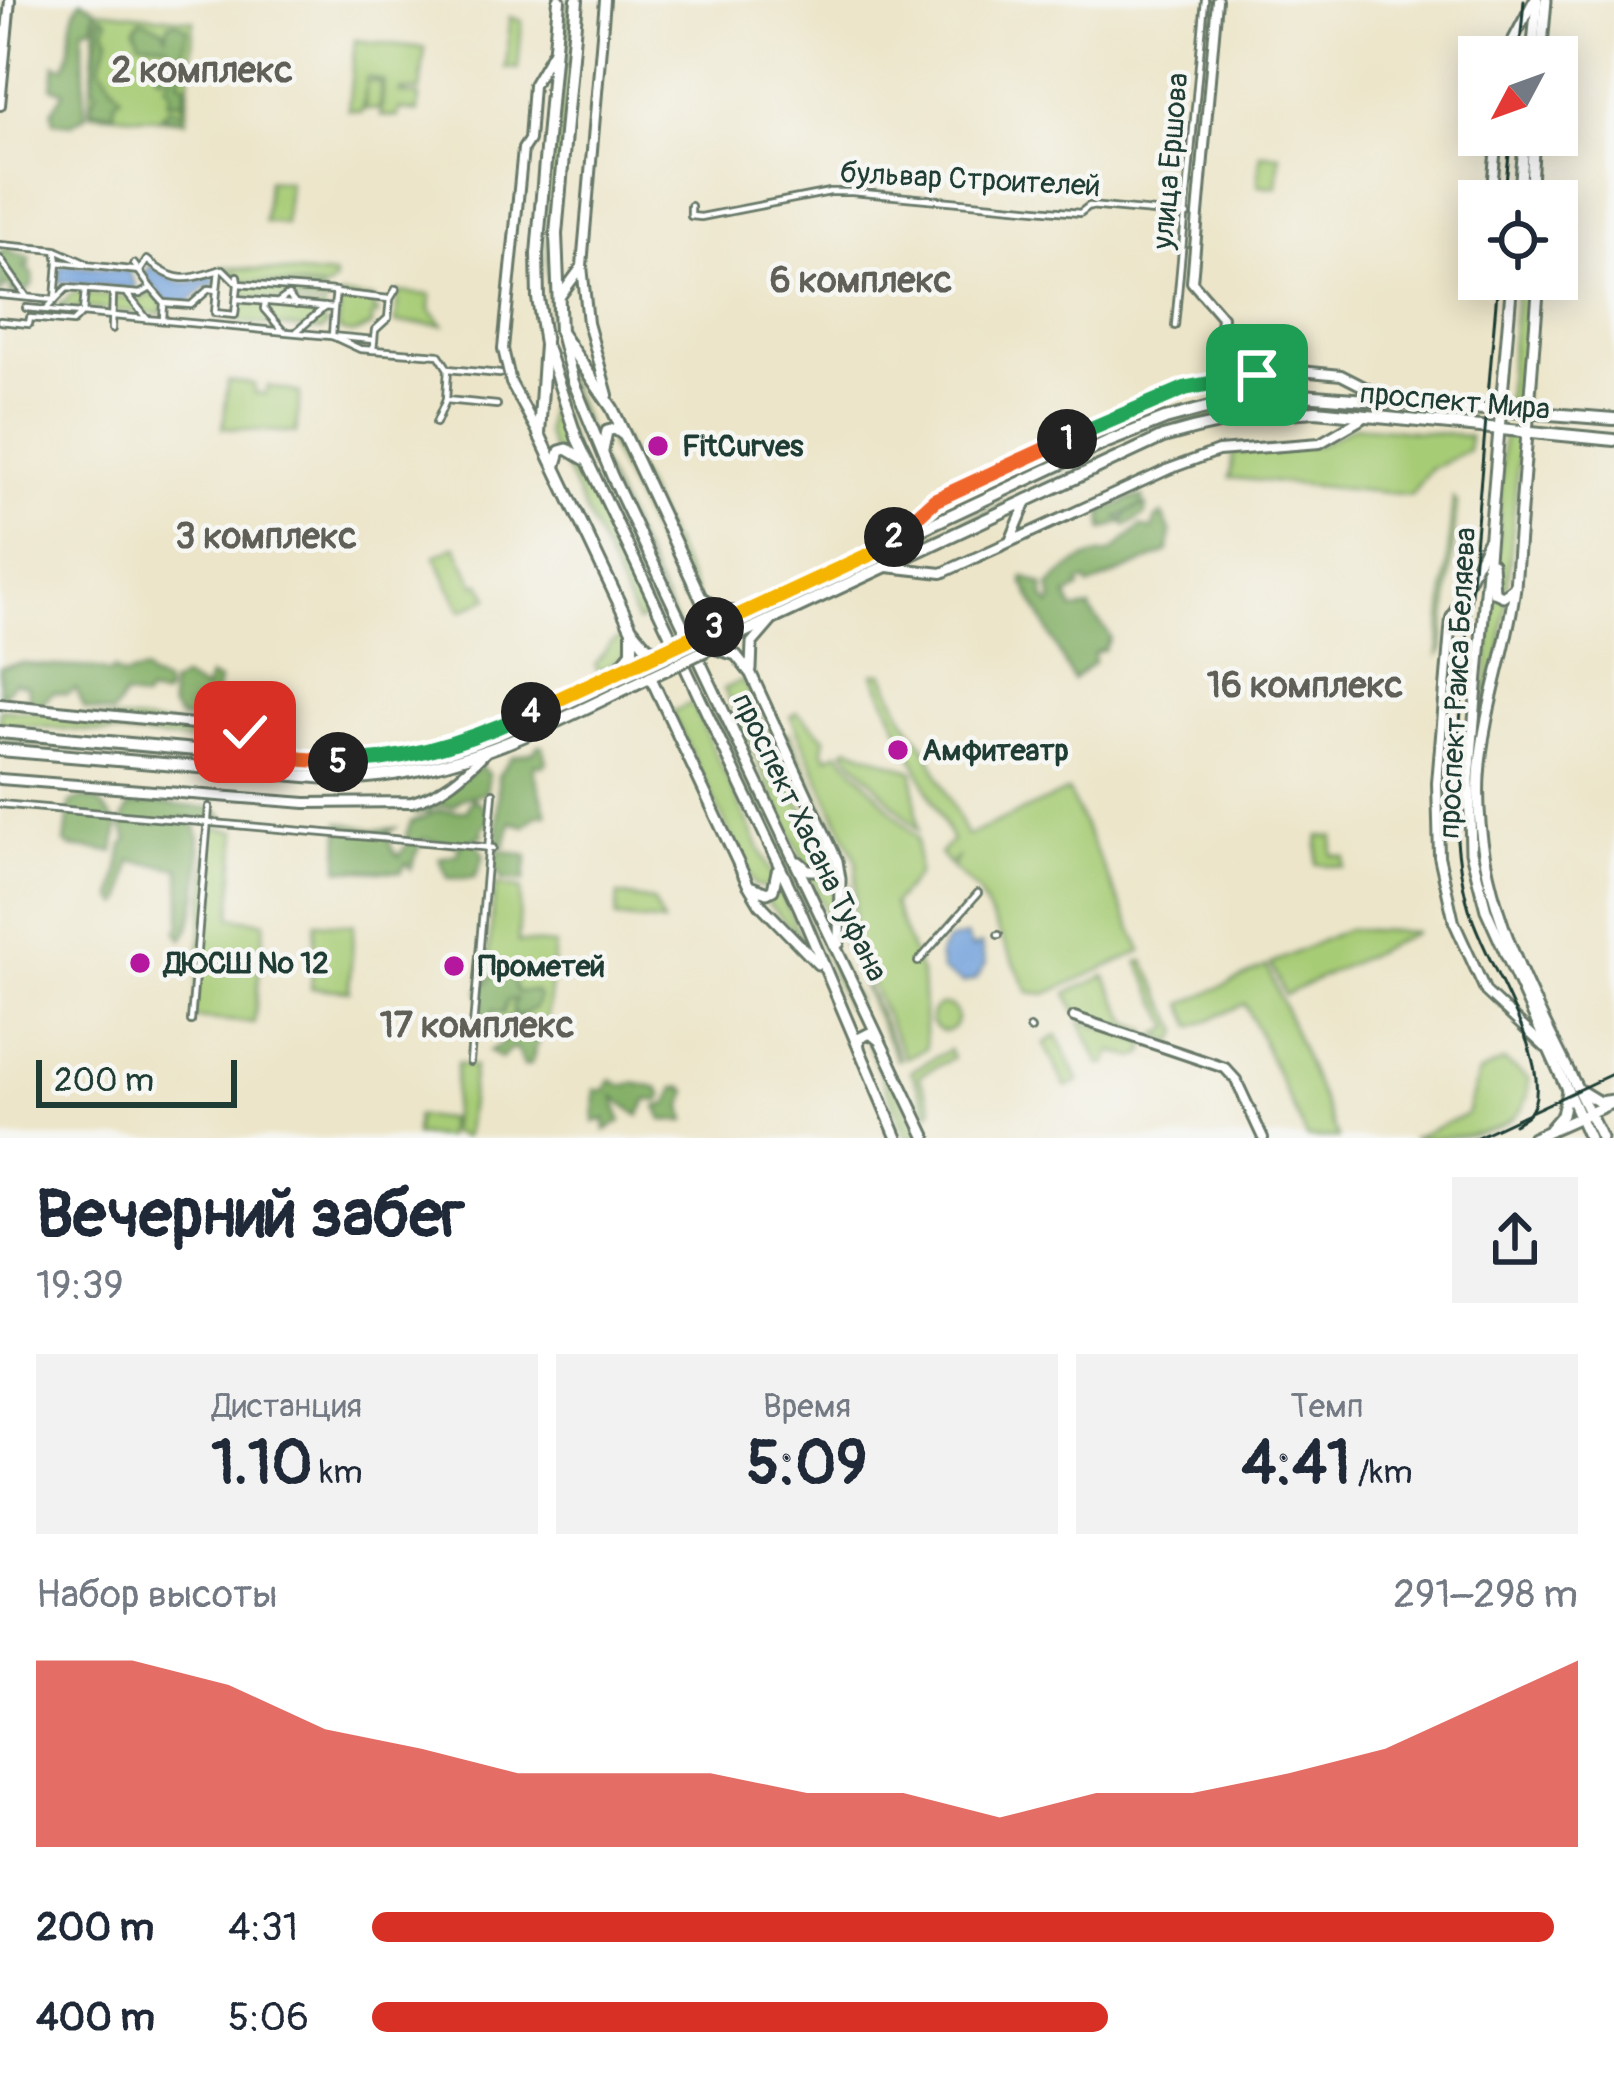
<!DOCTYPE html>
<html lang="ru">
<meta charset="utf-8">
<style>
body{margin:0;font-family:Pangolin,sans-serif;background:#f2f2f3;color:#1f2937;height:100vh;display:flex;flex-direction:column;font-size:45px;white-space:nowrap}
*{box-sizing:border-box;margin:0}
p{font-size:39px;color:#747a83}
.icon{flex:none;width:66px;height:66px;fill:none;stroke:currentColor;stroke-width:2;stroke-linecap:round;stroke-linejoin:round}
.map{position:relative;height:1138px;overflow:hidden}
.sheet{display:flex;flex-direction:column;background:#fff;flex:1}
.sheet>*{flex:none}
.needle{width:78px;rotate:229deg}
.buttons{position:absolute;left:1458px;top:36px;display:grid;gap:24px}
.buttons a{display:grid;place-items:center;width:120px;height:120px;border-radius:0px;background:#fff;box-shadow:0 6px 30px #0003;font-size:60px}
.scale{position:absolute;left:36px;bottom:30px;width:201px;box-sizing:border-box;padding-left:12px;border:6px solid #1f3d34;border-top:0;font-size:33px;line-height:42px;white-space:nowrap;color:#1f3d34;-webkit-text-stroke:9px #f6f6f2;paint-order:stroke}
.pin{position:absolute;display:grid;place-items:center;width:102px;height:102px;color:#fff;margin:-51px;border-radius:24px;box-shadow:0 6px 18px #0006}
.km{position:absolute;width:60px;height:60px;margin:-30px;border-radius:50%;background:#222;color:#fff;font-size:33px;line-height:60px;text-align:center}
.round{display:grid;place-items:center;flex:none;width:126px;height:126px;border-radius:0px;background:#f2f2f3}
.headline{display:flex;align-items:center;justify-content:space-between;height:204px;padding:0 36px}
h1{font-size:66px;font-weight:700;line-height:90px}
.stats{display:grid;grid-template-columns:repeat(3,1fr);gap:18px;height:204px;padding:12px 36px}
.stats div{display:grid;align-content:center;border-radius:0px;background:#f2f2f3;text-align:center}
.stats b{font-size:60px;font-weight:700}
.stats small{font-size:33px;font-weight:400}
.stats p{font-size:33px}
.chart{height:336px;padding:24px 36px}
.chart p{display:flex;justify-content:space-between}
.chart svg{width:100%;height:216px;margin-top:12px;fill:#d93025;opacity:.7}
ul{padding:0 36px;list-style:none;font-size:39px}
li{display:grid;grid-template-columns:192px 144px 1fr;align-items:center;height:90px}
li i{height:30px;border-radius:15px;background:#d93025}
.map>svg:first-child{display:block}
</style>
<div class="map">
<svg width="1614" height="1138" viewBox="0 0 1614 1138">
<rect width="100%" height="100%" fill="#f6f6f2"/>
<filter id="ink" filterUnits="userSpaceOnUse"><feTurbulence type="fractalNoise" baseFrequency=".00833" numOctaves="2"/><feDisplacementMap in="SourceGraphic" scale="24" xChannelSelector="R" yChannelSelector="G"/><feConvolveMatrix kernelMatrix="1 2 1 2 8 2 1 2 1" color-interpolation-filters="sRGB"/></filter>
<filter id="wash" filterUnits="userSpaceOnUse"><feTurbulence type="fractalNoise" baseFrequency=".004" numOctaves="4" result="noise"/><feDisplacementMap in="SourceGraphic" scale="48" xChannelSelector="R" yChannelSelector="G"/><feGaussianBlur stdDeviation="2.7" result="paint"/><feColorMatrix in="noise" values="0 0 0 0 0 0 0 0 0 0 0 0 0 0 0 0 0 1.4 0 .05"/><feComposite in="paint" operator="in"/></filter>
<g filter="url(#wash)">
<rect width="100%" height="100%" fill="#ece5c9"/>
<g fill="#a7cc76" stroke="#638455" stroke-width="3">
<path d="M568,0H572L551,281L559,342L571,388L595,450L809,908L857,1000L855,1007H846L806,908L583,430C568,389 555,348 550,305C540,213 560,94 568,0Z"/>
<polygon points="97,10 194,20 186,121 89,113"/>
<polygon points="510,17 522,21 518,69 506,68"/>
<polygon points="355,40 425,48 420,91 400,90 400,93 419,96 418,112 399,109 398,117 381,116 384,81 367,77 366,81 381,82 379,110 365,109 366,82 362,112 348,110"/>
<polygon points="1260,154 1280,155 1277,187 1258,185"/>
<polygon points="268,180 289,182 285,224 264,222"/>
<polygon points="225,267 335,276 334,283 327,289 240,280 237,273 234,277"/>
<polygon points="243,284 323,291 325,305 241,296"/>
<polygon points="1524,284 1529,292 1522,403 1506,401 1517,288"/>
<polygon points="398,292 431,295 430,310 443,325 396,323"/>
<polygon points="76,293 141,299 148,294 155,295 163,304 162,314 59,306 59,302 66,302 68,296"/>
<path d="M341,296L374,299L373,310L378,311L377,316H372V326C356,331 355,339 338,329Z"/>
<polygon points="241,302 324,310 323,322 327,326 321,331 239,322"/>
<polygon points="228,381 254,384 255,393 266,394 268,386 300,393 296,433 223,428"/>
<polygon points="550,386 573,447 567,446 554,454 546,433"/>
<polygon points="1314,402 1471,414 1287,405 1187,423 738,624 1187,420 1255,405"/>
<polygon points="1354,426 1469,436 1468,450 1429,470 1411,495 1230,478 1233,453 1320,445"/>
<polygon points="1503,434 1520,436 1508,585 1502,589 1496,585"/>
<polygon points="613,436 620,437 697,595 684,601 609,445"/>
<polygon points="571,457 580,462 651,615 637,622 563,463"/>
<polygon points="1453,498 1457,503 1443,651 1439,655"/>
<polygon points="456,546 475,585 481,583 489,598 461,611 435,556"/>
<polygon points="1495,597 1507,598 1501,647 1482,721"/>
<polygon points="626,634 630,648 620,660 598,671 595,665 610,644"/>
<polygon points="883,673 904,718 926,749 967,836 1068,791 1142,951 1046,994 1029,992 978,892 952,868 959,856 949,865 940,854 952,841 873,674"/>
<polygon points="743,680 824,854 823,863 816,868 805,864 724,689"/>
<polygon points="692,703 774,879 768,889 755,886 672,712"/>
<polygon points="0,709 236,731 270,748 0,723"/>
<polygon points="797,712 825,737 823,749 827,757 839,752 917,838 918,874 893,904 922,976 926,1048 905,1058 852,941 857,862 791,717"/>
<polygon points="788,732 846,856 842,858 785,734"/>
<polygon points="0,739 322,768 321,771 0,742"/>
<polygon points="849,747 913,771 918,830 844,750"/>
<polygon points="211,827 237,831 231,917 265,922 254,1023 194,1018"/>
<polygon points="1319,836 1334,837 1332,855 1345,857 1344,867 1316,864"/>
<polygon points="829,866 835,887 832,925 809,875 821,874"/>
<polygon points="845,884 849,884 846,943 900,1059 897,1060 843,943"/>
<polygon points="495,885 521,889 518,942 555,945 545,1034 482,1029"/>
<polygon points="778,888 803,941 761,896 771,895"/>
<polygon points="618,895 653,901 663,923 616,918"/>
<polygon points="316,922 354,925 349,991 311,988"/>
<polygon points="1347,929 1416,932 1285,995 1271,964"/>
<polygon points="1144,961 1180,1031 1174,1042 1156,1035 1171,1028 1138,962"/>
<polygon points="1267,966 1338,1138 1307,1138 1245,1004 1193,1027 1183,1004"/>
<polygon points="1105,976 1129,1023 1148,1031 1146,1036 1075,1011 1067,993"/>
<circle cx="944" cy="1018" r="13"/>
<polygon points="1080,1021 1143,1041 1146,1046 1143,1055 1135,1058 1112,1051 1107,1064 1100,1065"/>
<polygon points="1057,1035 1079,1082 1066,1088 1044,1044"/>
<polygon points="866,1039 871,1039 920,1138 907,1138"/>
<polygon points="949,1050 953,1058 919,1076 933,1107 929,1113 911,1071"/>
<path d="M1503,1061L1528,1078C1535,1138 1454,1138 1412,1138L1467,1114L1478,1074Z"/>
<polygon points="457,1063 474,1067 466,1134 463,1137 450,1133"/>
<polygon points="416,1116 448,1119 446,1137 415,1135"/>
</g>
<g fill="#85b067" stroke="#52764e" stroke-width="3">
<path d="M81,0L95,8L93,26L84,28L83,40L85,116L72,124L54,122L52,111L64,92L52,87L55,64L64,67C76,47 64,25 81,0Z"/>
<polygon points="101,15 108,19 105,30 109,38 100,66 121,96 115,101 114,113 90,109 97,92 92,84"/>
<polygon points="141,19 163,29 166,35 169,24 175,22 188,28 182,58 176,60 166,44 140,41 135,28"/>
<polygon points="167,57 173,67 180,64 184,68 179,81 186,84 182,119 160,117 169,108 183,111 182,101 168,102 171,91 165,85 172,74 170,68 166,69 166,75 159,76 155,71 160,58"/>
<polygon points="9,249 13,254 30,257 30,265 24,266 32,273 33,284 23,295 10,294 12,289 7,284 0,294 0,254 3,249"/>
<polygon points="1143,497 1143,504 1118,517 1124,520 1128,512 1146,505 1145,515 1127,526 1122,522 1103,530 1102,511 1123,504 1128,499"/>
<path d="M1162,514L1171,533L1168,552L1089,586L1086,581L1079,583L1080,588L1067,596L1073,610L1090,608C1092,619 1106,625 1110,637L1105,649L1094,653V662L1073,680L1023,581L1024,577L1043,585L1044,598L1050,605L1053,601L1049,587C1064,570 1087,552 1111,553L1141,527L1152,530L1156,518Z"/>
<path d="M24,663C52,670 85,662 110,673L114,669L122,676L145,671L150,678L164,683L166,694L162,697L148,694L143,700L125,696L112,714L85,709L76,689L67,694L53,692L40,706L29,698L27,686L14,682L0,699V667Z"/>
<polygon points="209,677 219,681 214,704 196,705 190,720 179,718 171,707 170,685 182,678 205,690"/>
<polygon points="539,745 543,746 547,762 543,766 535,764 534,771 547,814 537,815 525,826 511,822 505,845 498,846 498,776 511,757 533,752"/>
<polygon points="480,766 489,775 486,792 461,799 454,806 435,806 429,811 414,813 411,807 439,795"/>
<polygon points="82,798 99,802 118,824 114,852 70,847 65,843 70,803"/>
<polygon points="473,798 485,807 490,822 482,827 483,835 475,838 484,856 475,878 448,878 439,858 457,854 460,845 422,839 411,869 406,863 401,872 339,869 340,822 375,830 395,828 388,833 392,850 399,856 409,842 406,835 411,822 438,811 466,811"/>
<path d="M155,803L211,808L223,815L222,821L181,818L195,824C206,850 199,917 182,939L177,933L181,923L180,868L131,861L124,900L120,905L114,899L123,845L128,840L121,825L129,806Z"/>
<polygon points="499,850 528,856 524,881 502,880 493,863"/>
<polygon points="505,974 514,983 516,992 534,991 539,996 535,1008 518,1016 534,1022 541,1032 531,1064 524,1066 516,1049 511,1049 501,1059 489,1051 503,1043 509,1017 515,1014 512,1008 516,999 507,1001 503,1014 493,1010 489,1027 480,1022 483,1009 479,990 495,975"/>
<polygon points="611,1080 623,1086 633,1083 658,1088 663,1096 660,1101 647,1100 639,1116 615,1097 621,1122 605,1130 605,1119 594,1122 595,1090 605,1091"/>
<polygon points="683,1087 688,1092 683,1106 686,1121 663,1120 657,1107 668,1104 675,1088"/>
</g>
<g fill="#73a2dc" stroke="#497088" stroke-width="3">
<polygon points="61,265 129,271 136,286 133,289 59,282"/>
<path d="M149,266C177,283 186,290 216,272L214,287L207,286L188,303L167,302L144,275Z"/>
<polygon points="966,936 972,948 981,944 986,963 976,979 963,983 942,971 939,955 947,941"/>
</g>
</g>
<g filter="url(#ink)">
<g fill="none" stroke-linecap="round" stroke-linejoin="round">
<g stroke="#677868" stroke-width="10">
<g id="pedestrian">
<polyline points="691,206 691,216 701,217 830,192 852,192 1080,213 1089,206 1187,215"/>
<polyline points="0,245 56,250 58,262"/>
<polyline points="58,251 85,263"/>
<polyline points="0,259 27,297"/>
<polyline points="237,276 238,284 336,291 334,308"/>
<polyline points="151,288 164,303 163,319"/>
<polyline points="335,293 389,299"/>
<path d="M0,295L55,300L58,262L140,271L147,260C178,286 188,279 223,269L238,284L235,315L215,313L217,290"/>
<polyline points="128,295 147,319"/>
<polyline points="237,299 334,308 332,336 360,349 439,355 448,369 446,400 497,405"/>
<polyline points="265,302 264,309 283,331"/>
<polyline points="278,302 288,295 296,305"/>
<polyline points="164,303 191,305 209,289 217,290 219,270"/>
<polyline points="26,308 374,340"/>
<polyline points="46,309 67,288 140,294 151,288 134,264"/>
<polyline points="83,313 85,290"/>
<polyline points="0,321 29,324 30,318 73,322 82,313"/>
<polyline points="1175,326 1205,0"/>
<polyline points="112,329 113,294"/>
<polyline points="297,331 325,307"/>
<polyline points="373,350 375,330 388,318 390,299 396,289"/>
<polyline points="448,369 500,374"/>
<polyline points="436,423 446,400"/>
<polyline points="0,804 493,848"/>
<polyline points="998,935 999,935"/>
<polyline points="918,962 978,893"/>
<polyline points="191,1021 209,807"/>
<polyline points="1030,1028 1031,1029"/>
<polyline points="470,1062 493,793"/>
</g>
</g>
<g stroke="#677868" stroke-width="14">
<g id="minor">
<polyline points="605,0 582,266 588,323 608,395"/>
<polyline points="1504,57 1534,0"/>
<polyline points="0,105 10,0"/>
<polyline points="1497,135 1491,199 1510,201"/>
<polyline points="558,299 581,268"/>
<polyline points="1216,381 1222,317 1192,282 1217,0"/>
<polyline points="538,433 511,383 503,349 523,149 529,140 533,85 553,51"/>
<polyline points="1011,539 1028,499"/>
<polyline points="891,540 936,499 1129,411 1186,388 1216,381 1300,371 1341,375 1386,398"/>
<polyline points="1487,542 1451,618 1437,783 1439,856 1454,922 1486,992 1545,1047"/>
<polyline points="887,567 942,573 1169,469 1218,451 1320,443 1365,417"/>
<polyline points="0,704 232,728 292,756"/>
<path d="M0,779L306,803L412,802C442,794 463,775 485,753"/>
<polyline points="1074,1017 1225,1068 1236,1080 1263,1138"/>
</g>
</g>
<g stroke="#677868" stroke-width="15">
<g id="tertiary">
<polyline points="1532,57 1537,0"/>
<polyline points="1541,57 1546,0"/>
<polyline points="1519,201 1525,135"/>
<polyline points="1530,201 1534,135"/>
<polyline points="1512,279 1469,779 1471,852 1486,910 1589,1138"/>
<path d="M1539,279L1515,587C1507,651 1483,711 1479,776C1472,908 1548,1022 1601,1138"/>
<polyline points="1511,292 1526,280 1538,290"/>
<polyline points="1492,563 1494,592 1503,596 1515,587"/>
<polyline points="1581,1091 1599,1102 1614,1100"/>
<polyline points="1550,1129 1562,1115 1567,1091"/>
</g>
</g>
<g stroke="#677868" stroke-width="15">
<g id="secondary">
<polyline points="561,335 573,381 612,476 926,1138"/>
<polyline points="547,348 577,439 799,907 897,1138"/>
<polyline points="603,451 607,431 615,429 625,436"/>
<polyline points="556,465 560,451 567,449 584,459"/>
<polyline points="713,648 736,655 751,674 837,861 840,879 839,943"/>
<polyline points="751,669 752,643 771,621"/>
<polyline points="650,676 748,884 760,904 818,964"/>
<polyline points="799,862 808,870 820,870 827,861 828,848"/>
<polyline points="752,887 767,893 773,890 777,871"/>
<polyline points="859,1048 858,1039 870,1033 880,1041"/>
<polyline points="1533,1138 1614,1102"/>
</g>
</g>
<g stroke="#677868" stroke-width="16">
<g id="primary">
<polyline points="559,0 537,254 538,298 545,344 539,434 631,628 647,647 660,652"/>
<polyline points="577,0 556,234 560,332 612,408 705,607 707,619 702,632"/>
<polyline points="703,599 722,612 740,612"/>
<polyline points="702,632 1107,442 1165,419 1240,399 1289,394 1614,419"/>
<path d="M710,648L1163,437C1214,422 1263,413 1316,411L1614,440"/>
<polyline points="620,667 632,652 632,631"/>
<polyline points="0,732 314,761 375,760 443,747 486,733 661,652"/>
<path d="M0,750L340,779C468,775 558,719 671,667"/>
</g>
</g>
<use href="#pedestrian" stroke="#fff" stroke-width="4.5"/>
<use href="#minor" stroke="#fff" stroke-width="8"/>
<use href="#tertiary" stroke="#fff" stroke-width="9"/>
<use href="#secondary" stroke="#fff" stroke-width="9"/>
<use href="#primary" stroke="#fff" stroke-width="10"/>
<g stroke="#1f3d34" stroke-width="3">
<polyline points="1519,57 1524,0"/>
<polyline points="1504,201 1511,135"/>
<path d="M1498,279L1454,792C1456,833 1458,873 1470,912C1485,962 1550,1055 1534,1105C1531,1115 1522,1119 1514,1124"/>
<polyline points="1475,1138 1614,1073"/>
</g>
<g stroke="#677868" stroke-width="16" stroke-linecap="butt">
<g id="primary-bridge">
<polyline points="664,650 702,632"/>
<polyline points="671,667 710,648"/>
</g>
</g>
<use href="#primary-bridge" stroke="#fff" stroke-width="10"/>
</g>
</g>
<g fill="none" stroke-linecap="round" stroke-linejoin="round" filter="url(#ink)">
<g stroke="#fff" stroke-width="24">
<polyline id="split-1" points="1067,439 1186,388 1257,375"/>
</g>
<g stroke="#fff" stroke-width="24">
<polyline id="split-2" points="894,537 935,500 1067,439"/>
</g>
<g stroke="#fff" stroke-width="24">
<polyline id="split-3" points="714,627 873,553 894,537"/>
</g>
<g stroke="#fff" stroke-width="24">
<polyline id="split-4" points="531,712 714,627"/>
</g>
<g stroke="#fff" stroke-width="24">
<path id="split-5" d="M338,762C406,762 470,741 531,712"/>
</g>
<g stroke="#fff" stroke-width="24">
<polyline id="split-6" points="245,732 299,759 338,762"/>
</g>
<use href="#split-1" stroke="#22a559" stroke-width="15"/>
<use href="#split-2" stroke="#f0652b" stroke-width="15"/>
<use href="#split-3" stroke="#f5b400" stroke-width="15"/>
<use href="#split-4" stroke="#f5b400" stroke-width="15"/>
<use href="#split-5" stroke="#22a559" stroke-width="15"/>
<use href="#split-6" stroke="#f0652b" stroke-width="15"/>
</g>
<g fill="#b5179e" stroke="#f6f6f2" stroke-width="4.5">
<circle cx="658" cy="446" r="12"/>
<circle cx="898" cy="750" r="12"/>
<circle cx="140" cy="963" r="12"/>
<circle cx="454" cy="966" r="12"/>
</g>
<g text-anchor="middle" stroke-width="9" stroke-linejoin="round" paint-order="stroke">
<g font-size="30" fill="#1f3d34" stroke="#f6f6f2">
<text transform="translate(1170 161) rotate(-85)" y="10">улица Ершова</text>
<text transform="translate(970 179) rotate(3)" y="10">бульвар Строителей</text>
<text transform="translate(1455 401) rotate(5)" y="10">проспект Мира</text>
<text transform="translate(1457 683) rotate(-87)" y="10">проспект Раиса Беляева</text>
<text transform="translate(810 837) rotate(64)" y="10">проспект Хасана Туфана</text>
</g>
<g font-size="30" font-weight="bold" fill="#1f3d34" stroke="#f6f6f2" text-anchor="start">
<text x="682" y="456">FitCurves</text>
<text x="922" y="760">Амфитеатр</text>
<text x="164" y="973">ДЮСШ № 12</text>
<text x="478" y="976">Прометей</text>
</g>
<g font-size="36" font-weight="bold" fill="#616058" stroke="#f6f6f2">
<text x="202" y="82">2 комплекс</text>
<text x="861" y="292">6 комплекс</text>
<text x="266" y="548">3 комплекс</text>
<text x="1305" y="697">16 комплекс</text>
<text x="477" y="1037">17 комплекс</text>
</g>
</g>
</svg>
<div class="buttons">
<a><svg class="needle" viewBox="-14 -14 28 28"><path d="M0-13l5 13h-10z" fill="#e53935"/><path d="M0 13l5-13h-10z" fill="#747a83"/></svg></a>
<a><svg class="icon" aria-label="locate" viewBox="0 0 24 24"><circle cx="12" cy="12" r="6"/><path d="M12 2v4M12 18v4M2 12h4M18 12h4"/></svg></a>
</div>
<div class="scale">200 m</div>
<div class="pin" style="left:1257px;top:375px;background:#1e9e55"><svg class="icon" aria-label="arrive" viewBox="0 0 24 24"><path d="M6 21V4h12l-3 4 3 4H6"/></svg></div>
<div class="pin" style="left:245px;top:732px;background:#d93025"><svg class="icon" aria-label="check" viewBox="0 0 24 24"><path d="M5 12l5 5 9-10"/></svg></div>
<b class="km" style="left:1067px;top:439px">1</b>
<b class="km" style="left:894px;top:537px">2</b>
<b class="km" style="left:714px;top:627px">3</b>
<b class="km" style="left:531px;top:712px">4</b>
<b class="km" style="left:338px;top:762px">5</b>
</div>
<section class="sheet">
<div class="headline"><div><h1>Вечерний забег</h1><p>19:39</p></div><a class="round"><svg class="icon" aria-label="share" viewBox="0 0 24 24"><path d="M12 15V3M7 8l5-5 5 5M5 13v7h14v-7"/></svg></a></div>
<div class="stats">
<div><p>Дистанция</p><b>1.10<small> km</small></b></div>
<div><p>Время</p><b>5:09</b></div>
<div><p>Темп</p><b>4:41<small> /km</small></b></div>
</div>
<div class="chart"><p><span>Набор высоты</span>291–298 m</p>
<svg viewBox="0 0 160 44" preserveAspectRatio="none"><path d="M0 44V6L10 6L20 11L30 20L40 24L50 29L60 29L70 29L80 33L90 33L100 38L110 33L120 33L130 29L140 24L150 15L160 6V44z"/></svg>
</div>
<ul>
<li><b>200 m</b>4:31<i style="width:98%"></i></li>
<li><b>400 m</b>5:06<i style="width:61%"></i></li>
</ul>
</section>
